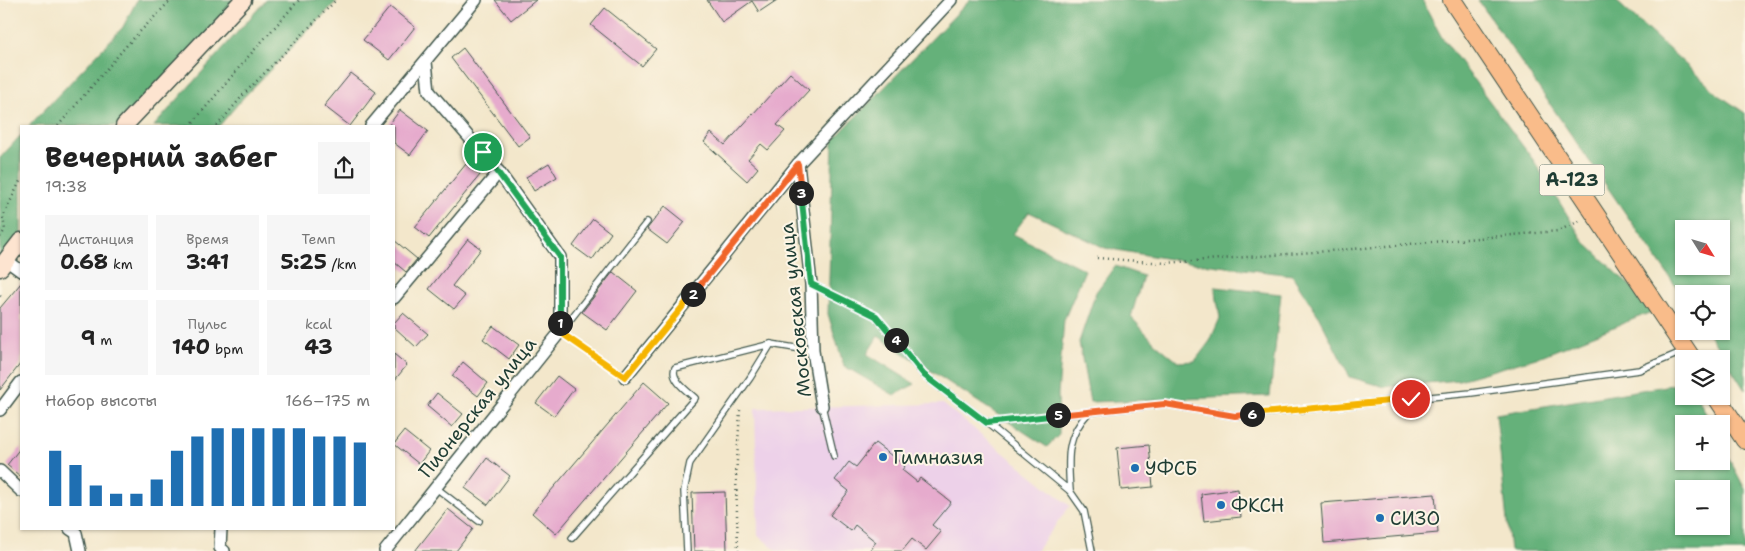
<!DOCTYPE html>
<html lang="ru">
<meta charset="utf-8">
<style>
body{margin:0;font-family:"Shantell Sans",sans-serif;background:#f6f6f6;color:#222;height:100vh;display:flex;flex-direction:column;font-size:19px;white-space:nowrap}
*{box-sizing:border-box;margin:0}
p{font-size:16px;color:#767676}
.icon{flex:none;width:28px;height:28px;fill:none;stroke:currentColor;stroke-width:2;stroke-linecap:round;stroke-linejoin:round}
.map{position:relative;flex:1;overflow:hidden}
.sheet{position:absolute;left:20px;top:125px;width:375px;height:405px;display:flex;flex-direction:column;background:#fff;border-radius:0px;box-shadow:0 1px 4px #0004}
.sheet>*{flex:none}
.needle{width:32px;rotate:127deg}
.tools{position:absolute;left:1675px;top:220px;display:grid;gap:10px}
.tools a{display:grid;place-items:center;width:55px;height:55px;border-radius:0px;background:#fff;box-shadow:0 1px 4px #0004;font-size:25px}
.pin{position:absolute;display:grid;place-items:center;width:42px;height:42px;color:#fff;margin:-21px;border:2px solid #fff;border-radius:50%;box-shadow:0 1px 5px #0007}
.km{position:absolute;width:25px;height:25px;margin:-12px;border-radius:50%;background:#222;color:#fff;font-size:14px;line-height:25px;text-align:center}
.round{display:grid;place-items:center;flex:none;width:52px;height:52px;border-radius:0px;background:#f6f6f6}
.headline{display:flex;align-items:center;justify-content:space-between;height:85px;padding:0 25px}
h1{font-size:28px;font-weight:700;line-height:38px}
.metrics{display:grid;grid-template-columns:repeat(3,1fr);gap:8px;height:85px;padding:5px 25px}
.metrics div{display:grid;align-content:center;border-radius:0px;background:#f6f6f6;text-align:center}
.metrics b{font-size:21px;font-weight:700}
.metrics small{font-size:14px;font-weight:400}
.metrics p{font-size:14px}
.chart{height:140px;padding:10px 25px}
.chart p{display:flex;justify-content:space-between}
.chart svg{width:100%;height:90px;margin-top:5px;stroke:#1f6fb2;stroke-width:6}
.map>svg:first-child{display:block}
</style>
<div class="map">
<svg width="1745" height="551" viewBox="0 0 1745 551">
<rect width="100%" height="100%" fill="#fcf5e5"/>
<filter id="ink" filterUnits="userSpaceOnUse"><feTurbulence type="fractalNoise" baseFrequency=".02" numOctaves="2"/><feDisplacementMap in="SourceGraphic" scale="10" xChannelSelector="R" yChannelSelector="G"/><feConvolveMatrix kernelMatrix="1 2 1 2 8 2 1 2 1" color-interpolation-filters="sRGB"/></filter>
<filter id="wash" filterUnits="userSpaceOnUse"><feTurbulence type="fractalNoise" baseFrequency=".0096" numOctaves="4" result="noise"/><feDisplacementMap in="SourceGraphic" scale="20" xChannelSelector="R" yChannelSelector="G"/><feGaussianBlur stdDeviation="1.12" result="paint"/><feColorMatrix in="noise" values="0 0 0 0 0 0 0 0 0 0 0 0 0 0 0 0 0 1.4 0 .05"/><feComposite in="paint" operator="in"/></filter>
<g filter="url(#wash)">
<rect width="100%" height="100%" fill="#f3e7cb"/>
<polygon fill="#edd1e9" points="943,404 1070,506 1036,551 777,551 758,535 755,408"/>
<g fill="#65b17a" stroke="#427757" fill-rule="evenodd">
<polygon points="137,0 243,0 124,126 29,126 123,27"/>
<polygon points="266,0 338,0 243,98 219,126 154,126"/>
<polygon points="970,0 1422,0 1441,36 1534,161 1584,242 1639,294 1654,311 1536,358 1459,380 1385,387 1350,377 1318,315 1292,275 1187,262 1105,248 1029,212 1013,234 1085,270 1064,320 1058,394 1059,435 1047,447 878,336 867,354 915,384 894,395 844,366 828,314 833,140"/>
<path d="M1478,0H1615L1719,95L1745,113V390L1707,331H1721V294H1684V298ZM1684,229H1721V266H1684Z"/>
<polygon points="21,135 21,241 0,261 0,158"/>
<polygon points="1115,266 1143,276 1131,317 1155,343 1178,362 1195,361 1210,341 1220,318 1215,287 1281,294 1270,396 1090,402 1079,342 1096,292"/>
<path d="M1684,383V396H1697L1711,424H1684V461H1721V443L1745,489V551H1510L1496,414ZM1684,489H1721V526H1684Z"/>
</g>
<g id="blocks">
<g fill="#e6abcd">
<polygon points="495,0 536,0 511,20"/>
<polygon points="707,0 777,0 759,12 752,1 722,22"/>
<polygon points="390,7 415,27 389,60 363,40"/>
<polygon points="605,8 656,49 642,66 591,25"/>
<polygon points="463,48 530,137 518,146 451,58"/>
<polygon points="351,73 376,92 350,126 324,106"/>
<polygon points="790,73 809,90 777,125 785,131 768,150 761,144 748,159 758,168 747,181 704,142 711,133 725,145"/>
<polygon points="400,110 428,131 410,155 394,143 394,126 388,126"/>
<polygon points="549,163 557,177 534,191 526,177"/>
<polygon points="466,164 480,175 429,238 415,227"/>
<polygon points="665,206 685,222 667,244 647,229"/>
<polygon points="593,219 611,233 592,260 573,246"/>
<polygon points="468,239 481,249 452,286 465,296 454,309 429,289"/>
<polygon points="394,240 417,259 406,272 394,262"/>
<polygon points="613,272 637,291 607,330 582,312"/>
<polygon points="21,283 21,363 0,390 0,308"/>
<polygon points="403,313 428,334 416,347 394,327 394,323"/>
<polygon points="493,326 519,345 509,359 483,339"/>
<polygon points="394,354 407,365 394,381"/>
<polygon points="463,362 488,383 478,396 452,376"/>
<polygon points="557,376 574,389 554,416 536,403"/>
<polygon points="644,382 668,403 556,534 532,513"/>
<polygon points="437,393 463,414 452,427 427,406"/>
<polygon points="404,431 429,451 419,464 394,444"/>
<polygon points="875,443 905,466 902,470 917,482 920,478 951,502 932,525 941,532 926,550 912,539 902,551 869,551 876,542 855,525 851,531 830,515 849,491 835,480 849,462 856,467"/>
<polygon points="1149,445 1153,487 1121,490 1117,448"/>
<polygon points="21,447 21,477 7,465"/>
<polygon points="487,458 510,476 488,505 465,488"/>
<polygon points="1238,489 1241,517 1204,521 1201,494"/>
<polygon points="725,492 727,551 694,551 692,493"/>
<polygon points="1435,494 1438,533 1324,543 1321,503"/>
<polygon points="448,509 473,529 456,551 415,551"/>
</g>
</g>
</g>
<g filter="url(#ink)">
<use href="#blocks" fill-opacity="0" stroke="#3f564b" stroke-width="1"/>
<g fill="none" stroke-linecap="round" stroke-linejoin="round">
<g stroke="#3f564b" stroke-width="8">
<g id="service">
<polyline points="811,284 876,316 924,375 987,423 1165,404 1235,416 1471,393 1639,370 1684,351"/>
<polyline points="562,330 647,222"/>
<polyline points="822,406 834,456"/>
<polyline points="987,423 1070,491 1084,511 1092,551"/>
<polyline points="435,487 479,521"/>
<path d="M1070,491C1068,458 1065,438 1089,412"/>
<path d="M572,538L695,398C687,391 670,379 675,368L771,344L813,351"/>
<polyline points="687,551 684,491 690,463 750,378 771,344"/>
</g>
</g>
<g stroke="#3f564b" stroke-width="14">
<g id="minor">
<polyline points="371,126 476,0"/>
<polyline points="6,260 21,271"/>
<polyline points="394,298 499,172"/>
<polyline points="625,377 798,164"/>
<polyline points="822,406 813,351 811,284 798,164 951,0"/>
<polyline points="0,410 21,382"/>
<polyline points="0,471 21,491"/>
<polyline points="70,529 76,533 80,551"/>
<polyline points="221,529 220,548 224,551"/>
<polyline points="385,551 560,332 560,257 499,172 429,91 426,62"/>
</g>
</g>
<g stroke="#3f564b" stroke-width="19">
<g id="secondary">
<polyline points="124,126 243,0"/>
<polyline points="0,268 21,241"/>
</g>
</g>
<g stroke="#3f564b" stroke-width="20">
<g id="primary">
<polyline points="1452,0 1692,359"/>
<polyline points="1716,396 1745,440"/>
</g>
</g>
<g stroke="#3f564b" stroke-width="2.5" stroke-dasharray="1 4" stroke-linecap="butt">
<polyline points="58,126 127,45 171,0"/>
<polyline points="190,126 248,57 299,0"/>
<polyline points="217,126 244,94 336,0"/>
<polyline points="0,237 5,230 3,217 21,179"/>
<polyline points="1097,258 1166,263 1341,250 1558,231 1582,220"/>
<polyline points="0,296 1,297"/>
<polyline points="569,338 615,371"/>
<polyline points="738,551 736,477 740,410"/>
</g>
<use href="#service" stroke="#fff" stroke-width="5.5"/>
<use href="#minor" stroke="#fff" stroke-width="11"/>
<use href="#secondary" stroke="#fde4d0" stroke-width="16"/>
<use href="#primary" stroke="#f9bc8a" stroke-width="18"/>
</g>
</g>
<g fill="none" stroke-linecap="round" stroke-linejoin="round" filter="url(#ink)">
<g stroke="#fff" stroke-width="10">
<polyline id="split-1" points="483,152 560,257 560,323"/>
</g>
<g stroke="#fff" stroke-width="10">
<polyline id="split-2" points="560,323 560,332 625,377 693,294"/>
</g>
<g stroke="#fff" stroke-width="10">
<polyline id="split-3" points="693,294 798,164 801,193"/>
</g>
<g stroke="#fff" stroke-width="10">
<polyline id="split-4" points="801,193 811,284 876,316 896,340"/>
</g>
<g stroke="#fff" stroke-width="10">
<polyline id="split-5" points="896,340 924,375 987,423 1058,415"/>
</g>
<g stroke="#fff" stroke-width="10">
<polyline id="split-6" points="1058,415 1165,404 1235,416 1252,414"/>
</g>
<g stroke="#fff" stroke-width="10">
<polyline id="split-7" points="1252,414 1411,399"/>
</g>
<use href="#split-1" stroke="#22a559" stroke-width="6"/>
<use href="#split-2" stroke="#f5b400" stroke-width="6"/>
<use href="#split-3" stroke="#f0652b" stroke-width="6"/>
<use href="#split-4" stroke="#22a559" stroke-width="6"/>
<use href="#split-5" stroke="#22a559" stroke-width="6"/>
<use href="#split-6" stroke="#f0652b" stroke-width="6"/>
<use href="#split-7" stroke="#f5b400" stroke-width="6"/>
</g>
<g fill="#1f6fb2" stroke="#fcf5e5" stroke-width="2">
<circle cx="883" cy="457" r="5"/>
<circle cx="1135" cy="468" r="5"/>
<circle cx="1221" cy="505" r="5"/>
<circle cx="1380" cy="518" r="5"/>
</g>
<g text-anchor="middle" stroke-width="4" stroke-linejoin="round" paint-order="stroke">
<rect fill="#fcf5e5" stroke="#617469" stroke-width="1" x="1539.5" y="164.5" width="65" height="31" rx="4"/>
<g font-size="18" font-weight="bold" fill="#1f3d34">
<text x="1572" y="186">А-123</text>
</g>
<g font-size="19" fill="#1f3d34" stroke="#fcf5e5">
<text transform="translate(795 310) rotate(-96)" y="7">Московская улица</text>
<text transform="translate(477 407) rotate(-51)" y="7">Пионерская улица</text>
</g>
<g font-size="19" fill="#1f3d34" stroke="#fcf5e5" text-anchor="start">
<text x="893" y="464">Гимназия</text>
<text x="1145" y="475">УФСБ</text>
<text x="1231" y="512">ФКСН</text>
<text x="1390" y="525">СИЗО</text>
</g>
</g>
</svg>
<div class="tools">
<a><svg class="needle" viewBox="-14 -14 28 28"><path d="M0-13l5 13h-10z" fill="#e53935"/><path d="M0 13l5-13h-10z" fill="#767676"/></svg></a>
<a><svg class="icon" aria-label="locate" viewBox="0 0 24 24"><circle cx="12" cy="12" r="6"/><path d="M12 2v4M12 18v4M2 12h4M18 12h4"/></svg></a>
<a><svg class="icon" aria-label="layers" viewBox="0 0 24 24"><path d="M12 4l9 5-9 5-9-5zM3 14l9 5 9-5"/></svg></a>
<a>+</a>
<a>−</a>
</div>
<div class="pin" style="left:483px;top:152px;background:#1e9e55"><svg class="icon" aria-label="arrive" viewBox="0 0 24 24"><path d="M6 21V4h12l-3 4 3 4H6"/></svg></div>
<div class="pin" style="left:1411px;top:399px;background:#d93025"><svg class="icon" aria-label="check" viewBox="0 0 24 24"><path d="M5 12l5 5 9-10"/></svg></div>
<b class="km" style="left:560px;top:323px">1</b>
<b class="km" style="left:693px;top:294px">2</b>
<b class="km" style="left:801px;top:193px">3</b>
<b class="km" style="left:896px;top:340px">4</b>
<b class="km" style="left:1058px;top:415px">5</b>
<b class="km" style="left:1252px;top:414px">6</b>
<section class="sheet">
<div class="headline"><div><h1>Вечерний забег</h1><p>19:38</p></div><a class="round"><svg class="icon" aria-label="share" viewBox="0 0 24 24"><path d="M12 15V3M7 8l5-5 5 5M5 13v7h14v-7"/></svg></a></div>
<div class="metrics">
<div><p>Дистанция</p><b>0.68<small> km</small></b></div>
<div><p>Время</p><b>3:41</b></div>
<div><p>Темп</p><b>5:25<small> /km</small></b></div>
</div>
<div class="metrics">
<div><b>9<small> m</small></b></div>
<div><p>Пульс</p><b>140<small> bpm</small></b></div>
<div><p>kcal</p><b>43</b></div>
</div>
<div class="chart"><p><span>Набор высоты</span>166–175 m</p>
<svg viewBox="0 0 160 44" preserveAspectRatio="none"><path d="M5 44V17M15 44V24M25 44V34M35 44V38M45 44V38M55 44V31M65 44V17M75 44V10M85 44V6M95 44V6M105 44V6M115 44V6M125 44V6M135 44V10M145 44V10M155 44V13"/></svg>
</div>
</section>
</div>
